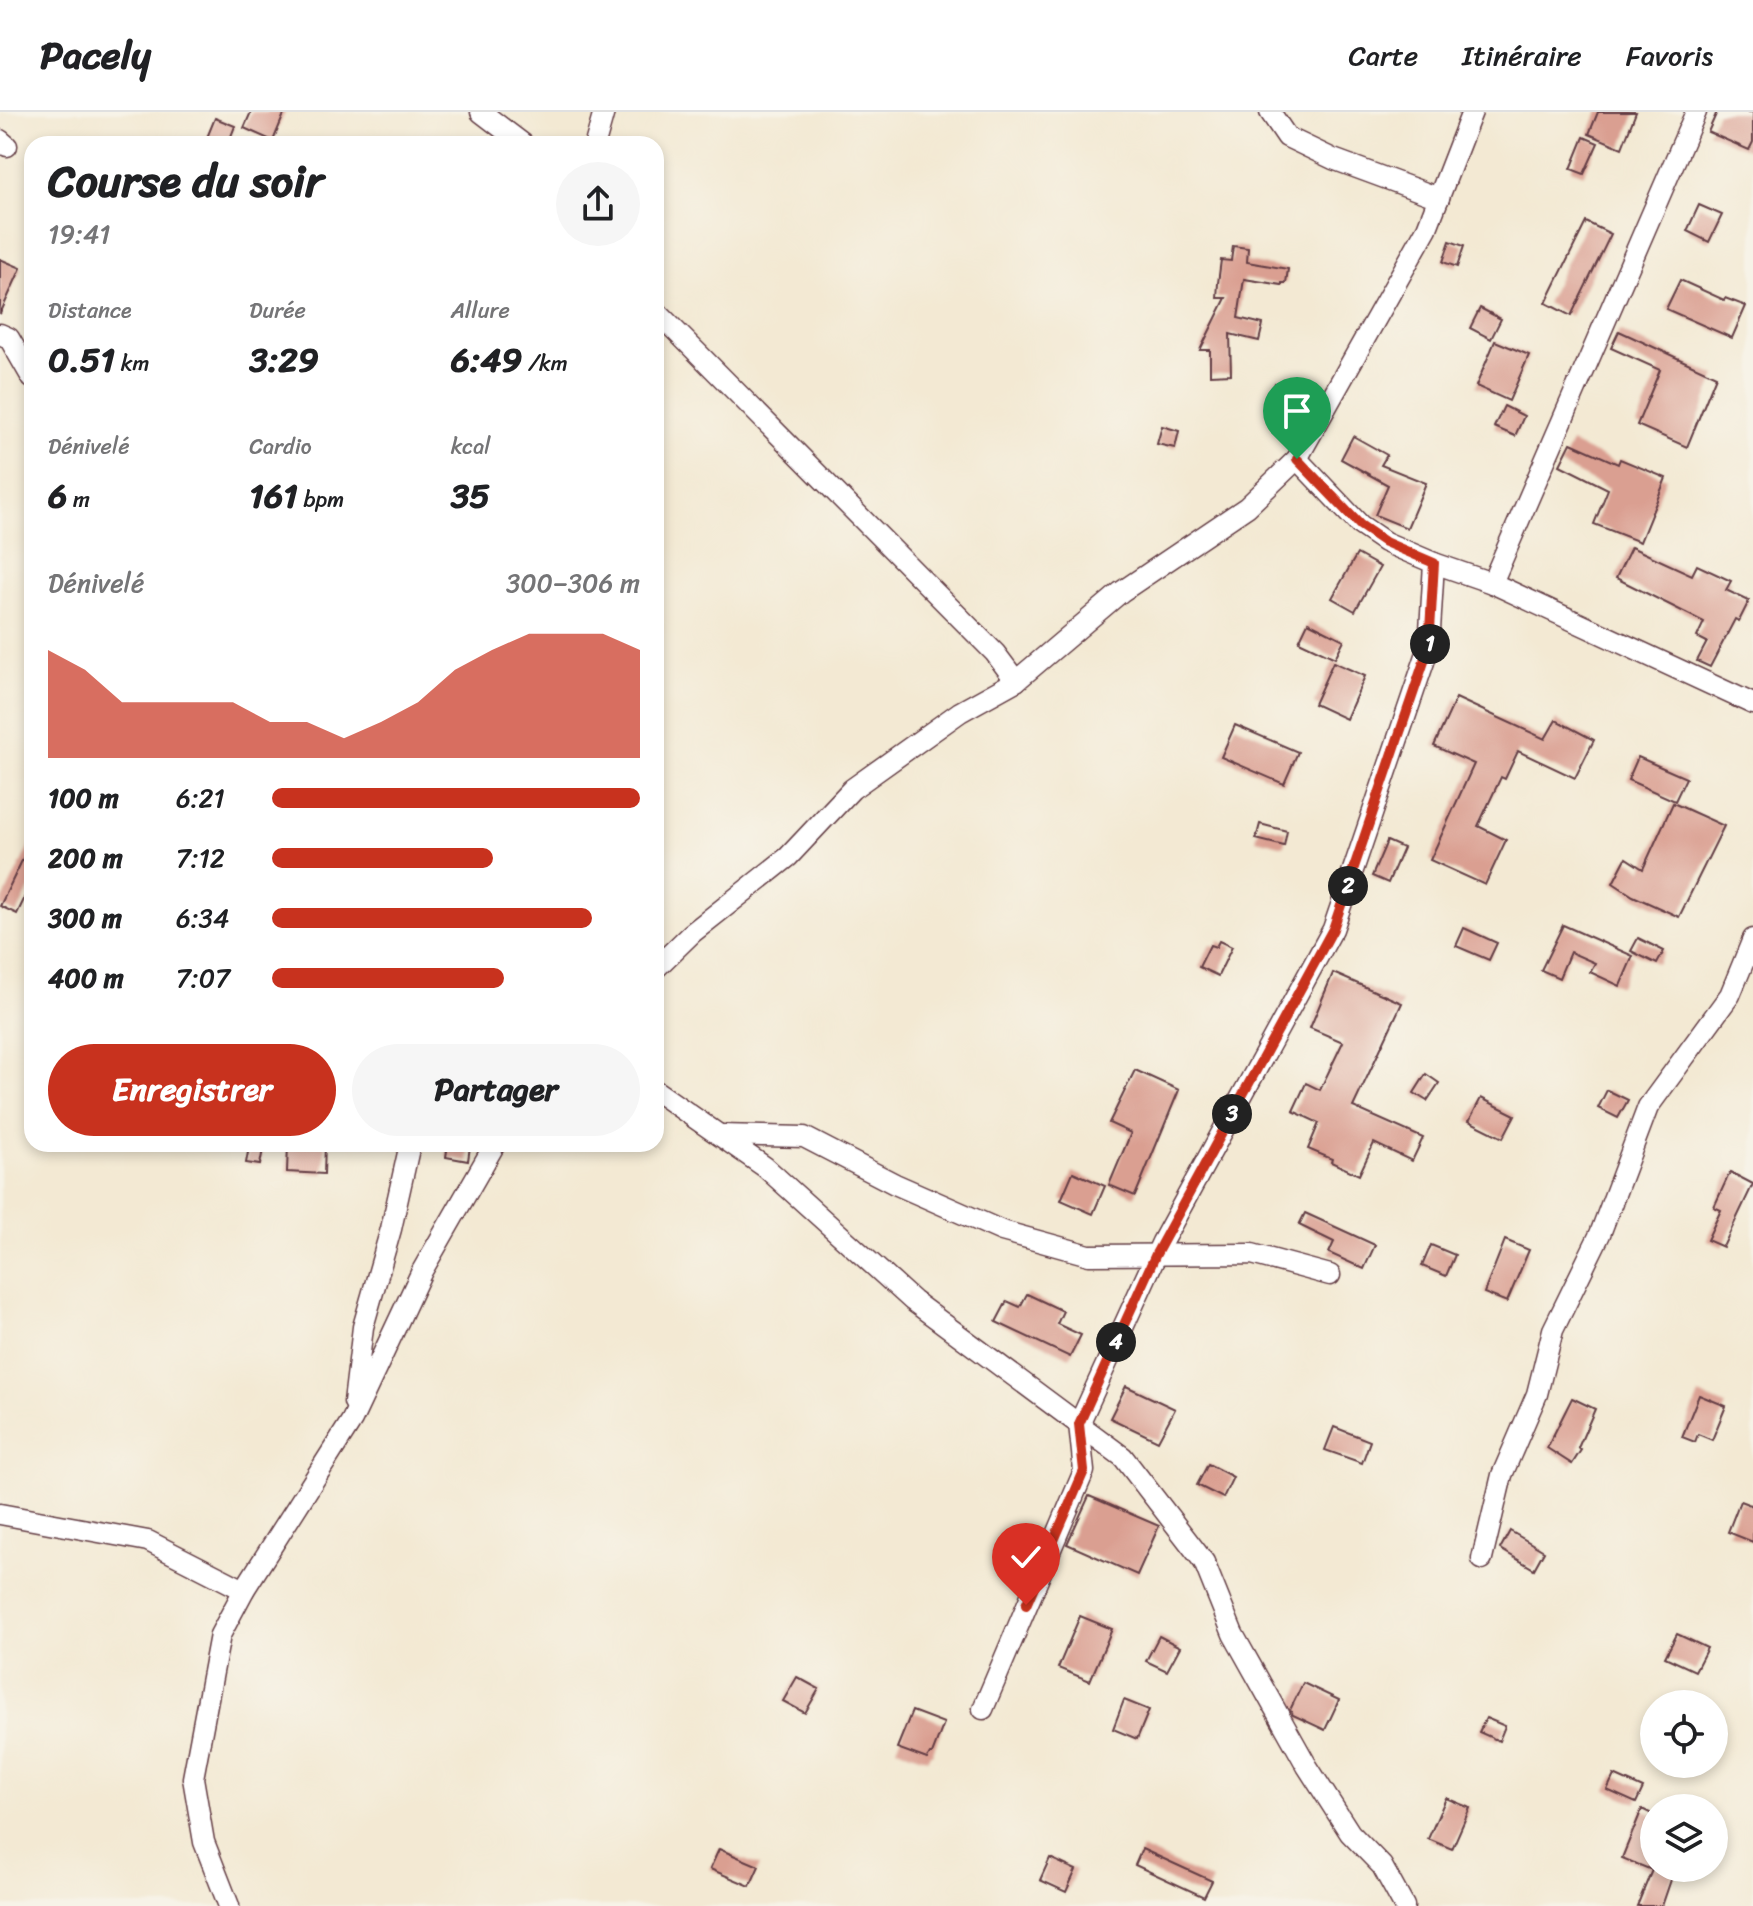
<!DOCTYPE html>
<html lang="fr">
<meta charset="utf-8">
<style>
body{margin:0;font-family:Sriracha,sans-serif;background:#f6f6f6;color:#202124;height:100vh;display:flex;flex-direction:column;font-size:30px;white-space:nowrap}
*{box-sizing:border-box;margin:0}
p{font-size:26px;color:#757577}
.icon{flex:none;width:44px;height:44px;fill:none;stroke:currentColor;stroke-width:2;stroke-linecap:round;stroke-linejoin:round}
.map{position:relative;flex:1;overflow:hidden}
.side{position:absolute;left:24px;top:24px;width:640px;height:1016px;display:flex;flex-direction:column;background:#fff;border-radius:24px;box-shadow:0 4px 12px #0003}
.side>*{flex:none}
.buttons{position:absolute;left:1640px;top:1578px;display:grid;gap:16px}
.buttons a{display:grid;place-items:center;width:88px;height:88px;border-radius:50%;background:#fff;box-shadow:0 4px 12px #0003;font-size:40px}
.pin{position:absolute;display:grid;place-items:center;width:68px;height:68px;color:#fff;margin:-82px -34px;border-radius:50% 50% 50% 0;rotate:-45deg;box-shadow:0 0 8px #0007}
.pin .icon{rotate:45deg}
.km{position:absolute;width:40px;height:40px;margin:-20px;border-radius:50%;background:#222;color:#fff;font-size:22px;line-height:40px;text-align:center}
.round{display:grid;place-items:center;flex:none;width:84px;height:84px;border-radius:42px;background:#f6f6f6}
.summary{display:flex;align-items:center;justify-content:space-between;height:136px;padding:0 24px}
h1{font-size:44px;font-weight:700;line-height:60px}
.stats{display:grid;grid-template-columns:repeat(3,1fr);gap:12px;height:136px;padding:8px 24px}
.stats div{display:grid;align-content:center}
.stats b{font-size:34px;font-weight:700}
.stats small{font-size:22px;font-weight:400}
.stats p{font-size:22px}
.chart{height:224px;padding:16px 24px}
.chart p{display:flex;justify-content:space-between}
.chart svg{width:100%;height:144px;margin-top:8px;fill:#c8321e;opacity:.7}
.primary-button{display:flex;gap:16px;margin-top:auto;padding:16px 24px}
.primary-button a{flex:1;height:92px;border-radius:48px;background:#c8321e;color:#fff;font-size:32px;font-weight:700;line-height:92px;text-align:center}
.primary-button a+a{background:#f6f6f6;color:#202124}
ul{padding:0 24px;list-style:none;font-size:26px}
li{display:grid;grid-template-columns:128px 96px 1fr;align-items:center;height:60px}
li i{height:20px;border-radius:10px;background:#c8321e}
header{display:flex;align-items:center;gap:48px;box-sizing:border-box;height:112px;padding:0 40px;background:#fff;border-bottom:2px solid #e0e0e0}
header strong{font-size:38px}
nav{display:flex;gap:44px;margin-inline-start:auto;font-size:28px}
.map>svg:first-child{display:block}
</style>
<header>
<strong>Pacely</strong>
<nav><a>Carte</a><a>Itinéraire</a><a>Favoris</a></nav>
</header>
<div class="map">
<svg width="1753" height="1794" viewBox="0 0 1753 1794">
<rect width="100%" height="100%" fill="#f7f3e8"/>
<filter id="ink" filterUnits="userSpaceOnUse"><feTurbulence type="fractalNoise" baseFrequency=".0125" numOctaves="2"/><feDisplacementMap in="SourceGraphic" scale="16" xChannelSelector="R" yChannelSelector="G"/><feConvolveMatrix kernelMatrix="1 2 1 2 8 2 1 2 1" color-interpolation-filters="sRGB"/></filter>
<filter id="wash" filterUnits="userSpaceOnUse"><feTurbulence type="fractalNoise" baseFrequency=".006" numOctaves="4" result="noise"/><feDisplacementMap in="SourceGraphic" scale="32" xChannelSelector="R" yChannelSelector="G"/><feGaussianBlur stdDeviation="1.8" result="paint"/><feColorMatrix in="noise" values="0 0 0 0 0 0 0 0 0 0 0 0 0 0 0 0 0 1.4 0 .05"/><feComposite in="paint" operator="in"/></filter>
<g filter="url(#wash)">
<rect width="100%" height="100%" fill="#f3e9d3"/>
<g id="blocks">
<g fill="#da9f91">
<polygon points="251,0 285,0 273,29 244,16"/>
<polygon points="1598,0 1636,0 1622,36 1589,22"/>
<polygon points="1717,0 1753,0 1753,30 1749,38 1708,20"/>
<polygon points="215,6 235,14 228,32 215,32 206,28"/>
<polygon points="1584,25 1598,31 1584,62 1571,57"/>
<polygon points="1699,93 1722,103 1709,130 1687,119"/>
<polygon points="1586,110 1611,122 1571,204 1546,191"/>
<polygon points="1450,129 1464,134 1457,155 1443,150"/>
<polygon points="1233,134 1248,136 1247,150 1288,157 1286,171 1282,171 1282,173 1244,167 1238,206 1263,212 1259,229 1230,222 1231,262 1210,263 1210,238 1200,238 1226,186 1217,186 1218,171 1221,148 1231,149"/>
<polygon points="0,147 21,156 0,202"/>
<polygon points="1680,168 1724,188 1725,186 1746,194 1732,226 1666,197"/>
<polygon points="1480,196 1501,207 1491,227 1470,216"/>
<polygon points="1619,219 1716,264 1687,335 1637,313 1660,258 1611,236"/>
<polygon points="1495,229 1529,243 1509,289 1476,274"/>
<polygon points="1275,271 1287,275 1280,293 1268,288"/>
<polygon points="1504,294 1524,304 1515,324 1494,315"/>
<polygon points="1162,314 1179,319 1175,336 1157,332"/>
<polygon points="1353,324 1387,343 1381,353 1426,371 1407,416 1375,403 1388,373 1341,347"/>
<polygon points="1571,331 1618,352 1620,347 1666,366 1640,430 1594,412 1608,377 1560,353"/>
<polygon points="1631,435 1692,463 1697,453 1731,469 1726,478 1749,489 1739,509 1735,507 1710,555 1697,549 1707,530 1697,525 1704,510 1616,466"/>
<polygon points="1357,442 1380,455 1355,499 1332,486"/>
<polygon points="1308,510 1344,528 1335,546 1299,529"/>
<polygon points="1333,550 1365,564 1346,607 1314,592"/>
<polygon points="1456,586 1545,627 1556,608 1594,628 1575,666 1518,639 1505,667 1501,665 1478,714 1506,728 1485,773 1430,748 1474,652 1434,634"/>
<polygon points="1235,613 1298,640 1284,672 1221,645"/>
<polygon points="1638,645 1686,666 1675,689 1628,668"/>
<polygon points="1673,691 1724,714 1679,805 1633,784 1613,771 1626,746 1643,757"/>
<polygon points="1260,712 1287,719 1284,734 1256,727"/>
<polygon points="32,728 32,771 17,802 0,794"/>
<polygon points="1387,729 1403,736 1388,771 1372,764"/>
<polygon points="1563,813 1633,844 1620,874 1590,860 1595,851 1570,840 1559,866 1541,858"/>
<polygon points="1464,816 1497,831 1489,848 1456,834"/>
<polygon points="1638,826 1664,839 1657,852 1631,839"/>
<polygon points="1219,829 1232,835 1218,864 1199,855 1210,833 1216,835"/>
<polygon points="1333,861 1402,891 1353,995 1423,1026 1412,1049 1374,1031 1359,1063 1331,1050 1332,1047 1308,1037 1319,1011 1293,999 1306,971 1320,978 1343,930 1310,916"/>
<polygon points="1135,958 1179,978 1135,1084 1109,1073 1131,1021 1109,1011"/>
<polygon points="1426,962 1439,971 1427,989 1414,981"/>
<polygon points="1607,978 1628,988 1618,1006 1598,996"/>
<polygon points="1481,986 1515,1003 1503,1026 1469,1009"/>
<polygon points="288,1032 325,1032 324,1062 287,1060"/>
<polygon points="448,1032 470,1034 468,1049 446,1045"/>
<polygon points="249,1035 263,1037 260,1053 246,1051"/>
<polygon points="1073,1060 1105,1074 1093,1102 1061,1088"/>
<polygon points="1730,1060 1753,1072 1723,1135 1707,1128 1721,1098 1714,1095"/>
<polygon points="1305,1101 1375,1133 1364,1157 1329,1141 1334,1130 1299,1113"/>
<polygon points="1505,1128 1529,1138 1507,1190 1484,1181"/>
<polygon points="1431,1133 1455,1143 1446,1164 1422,1154"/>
<polygon points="1027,1182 1063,1199 1057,1212 1081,1223 1070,1245 996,1210 1007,1189 1020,1195"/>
<polygon points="1126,1274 1175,1297 1158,1329 1110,1306"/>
<polygon points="1699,1283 1726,1294 1712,1328 1698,1322 1695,1330 1682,1325"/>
<polygon points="1572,1286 1595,1297 1578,1336 1581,1338 1572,1352 1547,1336"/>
<polygon points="1334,1315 1370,1329 1362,1351 1325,1338"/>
<polygon points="1208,1352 1233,1365 1223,1386 1197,1373"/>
<polygon points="1089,1384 1159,1414 1137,1463 1067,1432"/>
<polygon points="1740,1389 1753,1394 1753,1430 1728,1420"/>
<polygon points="1510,1419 1544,1439 1534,1457 1500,1437"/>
<polygon points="1080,1504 1112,1517 1090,1569 1058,1556"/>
<polygon points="1677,1522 1707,1536 1695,1559 1665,1545"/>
<polygon points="1159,1524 1180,1535 1167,1559 1146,1549"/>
<polygon points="797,1565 819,1577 805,1601 783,1589"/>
<polygon points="1303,1571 1339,1588 1325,1618 1293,1603 1290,1598"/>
<polygon points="1124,1588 1149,1598 1137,1627 1113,1617"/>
<polygon points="912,1599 944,1611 932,1642 930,1642 927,1647 897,1636"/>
<polygon points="1486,1606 1505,1614 1499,1629 1479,1620"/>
<polygon points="1614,1663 1643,1676 1636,1691 1607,1678"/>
<polygon points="1446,1686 1470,1696 1452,1737 1428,1727"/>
<polygon points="1642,1697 1654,1703 1654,1756 1675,1756 1662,1794 1637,1794 1652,1758 1622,1746"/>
<polygon points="719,1737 759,1754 750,1774 710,1757"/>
<polygon points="1142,1737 1212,1769 1204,1785 1135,1753"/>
<polygon points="1050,1746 1076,1758 1066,1780 1040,1768"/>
</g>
</g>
</g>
<g filter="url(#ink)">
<use href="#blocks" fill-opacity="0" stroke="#633d44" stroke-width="2"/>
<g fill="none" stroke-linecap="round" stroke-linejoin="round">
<g stroke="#633d44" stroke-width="23">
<g id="street">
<polyline points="481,0 523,32"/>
<polyline points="1270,0 1287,25 1333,47 1439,86"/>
<polyline points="0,28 7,34"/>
<polyline points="595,32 604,0"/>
<polyline points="656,199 995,541 1016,569"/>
<polyline points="0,222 9,226 32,266"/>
<polyline points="1434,451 1492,471 1753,592"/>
<polyline points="1492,471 1696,0"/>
<polyline points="656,856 692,821 788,745 852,677 960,600 1016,569 1121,480 1247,395 1297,347 1427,116 1472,0"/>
<polyline points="656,979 765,1055 913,1189 1123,1345 1204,1450 1233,1522 1307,1654 1350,1721 1382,1754 1404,1794"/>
<polyline points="720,1023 804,1025 895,1072 1002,1119 1089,1143 1252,1142 1330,1163"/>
<polyline points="354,1290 363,1215 391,1117 410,1032"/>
<polyline points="0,1402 148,1429 244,1478"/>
<polyline points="1482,1447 1502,1363 1537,1282 1553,1218 1600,1122 1648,995 1730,883 1753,827"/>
<polyline points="983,1597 1084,1359 1079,1312 1162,1130 1333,817 1429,535 1434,451 1385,430 1360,413 1297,347"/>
<polyline points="229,1794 204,1730 193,1666 220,1523 244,1478 352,1308 422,1159 495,1032"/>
</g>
</g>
<use href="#street" stroke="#fff" stroke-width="20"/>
</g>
</g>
<g fill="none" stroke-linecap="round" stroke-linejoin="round" filter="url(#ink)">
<g stroke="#fff" stroke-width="16">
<polyline id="route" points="1026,1493 1084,1359 1079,1312 1156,1142 1333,817 1429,535 1434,451 1385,430 1360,413 1297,347"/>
</g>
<use href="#route" stroke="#c8321e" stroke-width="10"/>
</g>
</svg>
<div class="buttons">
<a><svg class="icon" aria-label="locate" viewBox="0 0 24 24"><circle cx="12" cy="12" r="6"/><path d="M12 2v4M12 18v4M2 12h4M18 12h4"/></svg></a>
<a><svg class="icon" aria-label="layers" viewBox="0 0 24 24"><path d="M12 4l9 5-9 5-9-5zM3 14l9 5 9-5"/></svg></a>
</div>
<div class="pin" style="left:1297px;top:347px;background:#1e9e55"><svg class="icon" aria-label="arrive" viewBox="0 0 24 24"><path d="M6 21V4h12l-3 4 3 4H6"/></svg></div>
<div class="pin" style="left:1026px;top:1493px;background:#d93025"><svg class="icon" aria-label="check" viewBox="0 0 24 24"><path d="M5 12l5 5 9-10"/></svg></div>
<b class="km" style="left:1430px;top:532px">1</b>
<b class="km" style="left:1348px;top:774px">2</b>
<b class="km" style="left:1232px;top:1002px">3</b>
<b class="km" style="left:1116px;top:1230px">4</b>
<section class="side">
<div class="summary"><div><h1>Course du soir</h1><p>19:41</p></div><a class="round"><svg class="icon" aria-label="share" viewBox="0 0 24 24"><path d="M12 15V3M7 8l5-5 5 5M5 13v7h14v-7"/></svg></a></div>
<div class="stats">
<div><p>Distance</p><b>0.51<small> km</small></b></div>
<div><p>Durée</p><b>3:29</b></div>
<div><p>Allure</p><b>6:49<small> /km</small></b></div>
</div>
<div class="stats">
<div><p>Dénivelé</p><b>6<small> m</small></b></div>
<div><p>Cardio</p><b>161<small> bpm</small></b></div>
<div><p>kcal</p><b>35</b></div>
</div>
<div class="chart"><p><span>Dénivelé</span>300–306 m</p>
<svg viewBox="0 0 160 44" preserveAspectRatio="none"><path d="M0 44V11L10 17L20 27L30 27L40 27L50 27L60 33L70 33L80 38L90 33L100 27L110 17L120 11L130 6L140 6L150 6L160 11V44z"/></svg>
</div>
<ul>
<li><b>100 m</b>6:21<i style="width:100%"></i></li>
<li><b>200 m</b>7:12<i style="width:60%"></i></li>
<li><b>300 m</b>6:34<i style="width:87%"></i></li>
<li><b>400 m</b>7:07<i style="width:63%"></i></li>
</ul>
<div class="primary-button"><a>Enregistrer</a><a>Partager</a></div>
</section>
</div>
